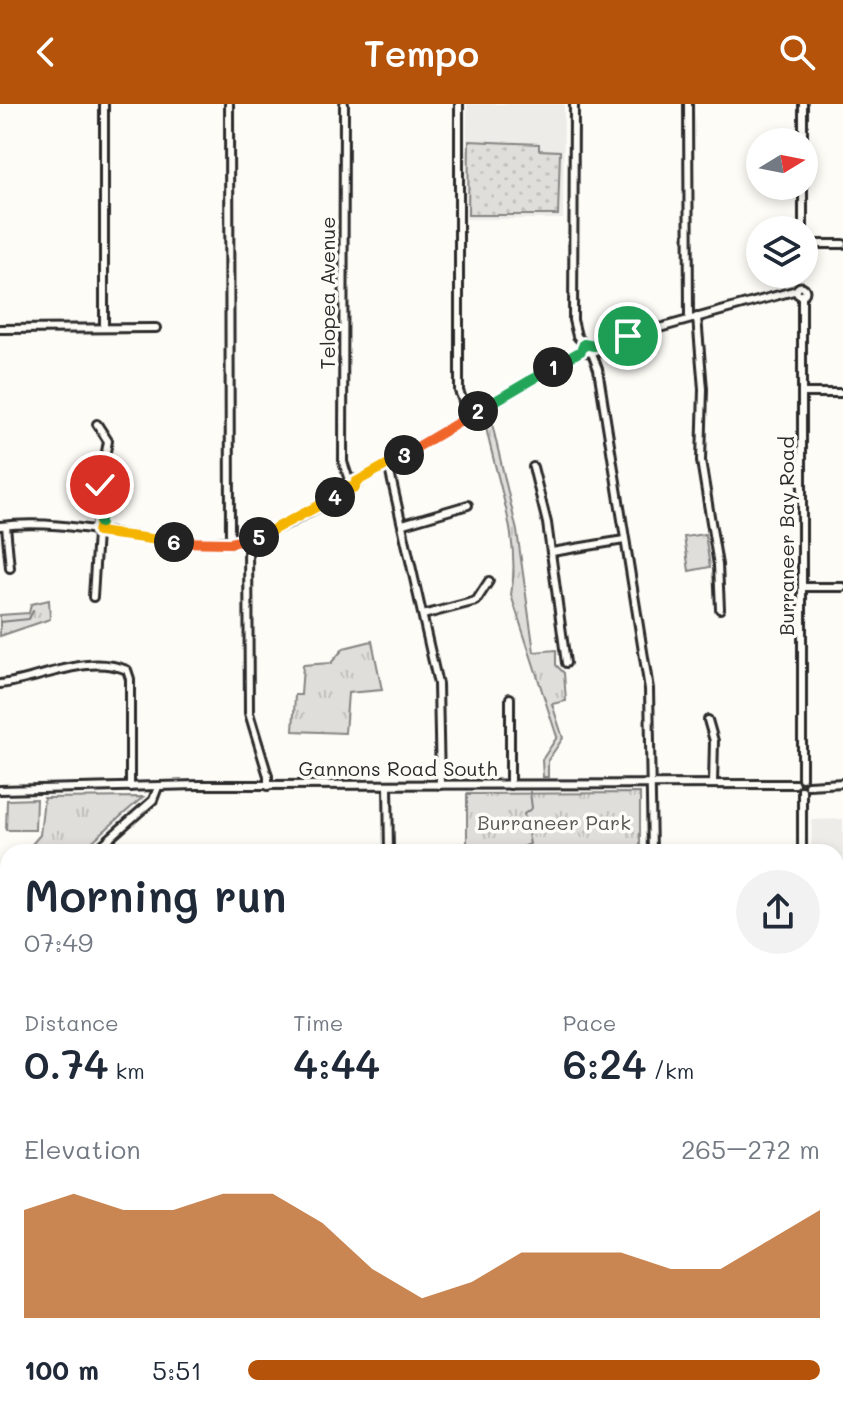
<!DOCTYPE html>
<meta charset="utf-8">
<style>
body{margin:0;font-family:Mali,sans-serif;background:#f2f2f3;color:#1f2937;height:100vh;display:flex;flex-direction:column;font-size:30px;white-space:nowrap}
*{box-sizing:border-box;margin:0}
p{font-size:26px;color:#747a83}
.icon{flex:none;width:44px;height:44px;fill:none;stroke:currentColor;stroke-width:2;stroke-linecap:round;stroke-linejoin:round}
.map{position:relative;flex:1;overflow:hidden}
.side{position:absolute;left:0px;top:740px;width:844px;height:574px;display:flex;flex-direction:column;background:#fff;border-radius:24px 24px 0 0;box-shadow:0 4px 12px #0003}
.side>*{flex:none}
.needle{width:52px;rotate:80deg}
.fabs{position:absolute;left:746px;top:24px;display:grid;gap:16px}
.fabs a{display:grid;place-items:center;width:72px;height:72px;border-radius:50%;background:#fff;box-shadow:0 4px 12px #0003;font-size:40px}
.pin{position:absolute;display:grid;place-items:center;width:68px;height:68px;color:#fff;margin:-34px;border:4px solid #fff;border-radius:50%;box-shadow:0 2px 8px #0007}
.km{position:absolute;width:40px;height:40px;margin:-20px;border-radius:50%;background:#222;color:#fff;font-size:22px;line-height:40px;text-align:center}
.round{display:grid;place-items:center;flex:none;width:84px;height:84px;border-radius:42px;background:#f2f2f3}
.head{display:flex;align-items:center;justify-content:space-between;height:136px;padding:0 24px}
h1{font-size:44px;font-weight:600;line-height:60px}
.metrics{display:grid;grid-template-columns:repeat(3,1fr);gap:12px;height:136px;padding:8px 24px}
.metrics div{display:grid;align-content:center}
.metrics b{font-size:40px;font-weight:600}
.metrics small{font-size:22px;font-weight:400}
.metrics p{font-size:22px}
.chart{height:224px;padding:16px 24px}
.chart p{display:flex;justify-content:space-between}
.chart svg{width:100%;height:144px;margin-top:8px;fill:#b45309;opacity:.7}
ul{padding:0 24px;list-style:none;font-size:26px}
li{display:grid;grid-template-columns:128px 96px 1fr;align-items:center;height:60px}
li i{height:20px;border-radius:10px;background:#b45309}
header{display:flex;justify-content:space-between;align-items:center;height:104px;padding:0 24px;background:#b45309;color:#fff;font-size:36px;font-weight:600}
.map>svg:first-child{display:block}
</style>
<header><svg class="icon" aria-label="back" viewBox="0 0 24 24"><path d="M15 5l-7 7 7 7"/></svg>Tempo<svg class="icon" aria-label="search" viewBox="0 0 24 24"><circle cx="10" cy="10" r="6"/><path d="M15 15l6 6"/></svg></header>
<div class="map">
<svg width="843" height="1313" viewBox="0 0 843 1313">
<defs>
<pattern id="grass-dots" width="8" height="8" patternUnits="userSpaceOnUse" patternTransform="scale(2)"><rect width="8" height="8" fill="#dfdeda"/><path d="M2 2h.1M6 6h.1" fill="none" stroke="#c0bfbb" stroke-width="1.8" stroke-linecap="round"/></pattern>
<pattern id="park-tufts" width="24" height="20" patternUnits="userSpaceOnUse" patternTransform="scale(2)"><rect width="24" height="20" fill="#dfdeda"/><path d="M3 7l-1-3M5 7V3M7 7l1-3M15 17l-1-3M17 17v-4M19 17l1-3" fill="none" stroke="#c0bfbb"/></pattern>
<pattern id="water-ripples" width="26" height="14" patternUnits="userSpaceOnUse" patternTransform="scale(2)"><rect width="26" height="14" fill="#b5b4b1"/><path d="M2 4q2-2 4 0t4 0M15 11q2-2 4 0t4 0" fill="none" stroke="#939390"/></pattern>
</defs>
<rect width="100%" height="100%" fill="#fdfcf7"/>
<filter id="ink" filterUnits="userSpaceOnUse"><feTurbulence type="fractalNoise" baseFrequency=".0125" numOctaves="2"/><feDisplacementMap in="SourceGraphic" scale="16" xChannelSelector="R" yChannelSelector="G"/><feConvolveMatrix kernelMatrix="1 2 1 2 8 2 1 2 1" color-interpolation-filters="sRGB"/></filter>
<g filter="url(#ink)">
<g fill="#edece8">
<polygon points="467,0 564,0 563,115 466,115"/>
<polygon points="843,715 843,810 836,810 836,748 811,748 812,716"/>
</g>
<polygon fill="url(#grass-dots)" stroke="#858482" stroke-width="2" points="469,37 539,40 539,46 560,47 558,111 468,111"/>
<g fill="url(#park-tufts)" stroke="#858482" stroke-width="2">
<path d="M490,311L517,427L534,548L556,546V561L564,569L566,597L552,600L563,634L548,656V673H543L542,656L557,633L511,491C522,432 494,371 484,313Z"/>
<polygon points="705,430 710,463 689,467 684,433"/>
<polygon points="49,496 50,515 0,532 0,511 29,509 31,500"/>
<polygon points="372,537 382,586 348,589 345,629 293,627 295,591 301,591 303,561 331,559 344,544"/>
<polygon points="640,689 640,748 467,748 467,690"/>
<polygon points="143,693 80,748 25,748 40,731 44,694"/>
<polygon points="8,776 8,811 0,814 0,779"/>
</g>
<polygon fill="#dfdeda" stroke="#858482" stroke-width="2" points="36,695 35,726 6,726 7,696"/>
<polygon fill="url(#water-ripples)" stroke="#7e7d7b" stroke-width="2" points="8,966 8,1243 0,1245 0,968"/>
<g fill="none" stroke-linecap="round" stroke-linejoin="round">
<g stroke="#7e7d7b" stroke-width="2">
<polyline points="0,518 29,515 33,507"/>
<polyline points="511,748 530,740 524,710 532,704 530,688"/>
</g>
<g stroke="#2b2b2b" stroke-width="12">
<g id="minor">
<polyline points="104,0 104,224"/>
<polyline points="229,0 230,439"/>
<polyline points="344,0 343,358 349,376"/>
<polyline points="459,0 459,287 469,312"/>
<polyline points="574,0 573,216 577,232 584,240"/>
<polyline points="688,0 689,215"/>
<polyline points="803,38 803,0"/>
<polyline points="803,126 803,82"/>
<polyline points="804,140 843,140"/>
<circle cx="801" cy="187" r="4.5"/>
<polyline points="697,213 703,285 701,357 718,461 720,505"/>
<polyline points="0,225 156,224"/>
<polyline points="594,242 592,249 581,247 584,240 594,242 797,186"/>
<polyline points="592,249 598,265 649,585 652,748"/>
<polyline points="804,289 843,289"/>
<polyline points="388,360 438,580 440,681"/>
<polyline points="533,363 547,419 566,559"/>
<circle cx="352" cy="380" r="5"/>
<polyline points="356,378 581,247"/>
<polyline points="403,420 468,401"/>
<path d="M0,422C109,409 199,474 306,410C320,402 336,395 347,383"/>
<polyline points="6,422 10,464"/>
<polyline points="248,436 249,609 268,672 268,682"/>
<polyline points="552,448 624,436"/>
<polyline points="802,483 843,483"/>
<polyline points="93,493 100,381 108,337 97,320"/>
<polyline points="423,511 476,497 489,477"/>
<path d="M0,580C40,576 86,549 127,566L130,575V683"/>
<polyline points="510,594 510,681"/>
<polyline points="708,616 714,637 713,680"/>
<polyline points="802,674 802,191"/>
<polyline points="388,681 389,748"/>
<polyline points="808,681 843,679"/>
<polyline points="0,686 198,681 795,680"/>
<polyline points="802,686 802,748"/>
<polyline points="94,748 153,696 158,683"/>
<polyline points="0,822 8,821"/>
<polyline points="836,855 843,855"/>
<polyline points="836,910 843,910"/>
<polyline points="836,1033 843,1033"/>
<polyline points="803,1306 803,1313"/>
<polyline points="464,1309 480,1313"/>
<polyline points="509,1313 516,1306"/>
<polyline points="650,1313 650,1306"/>
</g>
</g>
<use href="#minor" stroke="#fdfcf7" stroke-width="6"/>
</g>
</g>
<g fill="none" stroke-linecap="round" stroke-linejoin="round" filter="url(#ink)">
<g stroke="#fff" stroke-width="16">
<polyline id="split-1" points="553,263 581,247 584,240 594,242 628,232"/>
</g>
<g stroke="#fff" stroke-width="16">
<polyline id="split-2" points="478,307 553,263"/>
</g>
<g stroke="#fff" stroke-width="16">
<polyline id="split-3" points="404,351 478,307"/>
</g>
<g stroke="#fff" stroke-width="16">
<polyline id="split-4" points="335,393 347,383 355,384 356,378 404,351"/>
</g>
<g stroke="#fff" stroke-width="16">
<polyline id="split-5" points="259,433 335,393"/>
</g>
<g stroke="#fff" stroke-width="16">
<polyline id="split-6" points="174,438 230,439 259,433"/>
</g>
<g stroke="#fff" stroke-width="16">
<polyline id="split-7" points="100,419 98,428 174,438"/>
</g>
<g stroke="#fff" stroke-width="16">
<polyline id="split-8" points="100,419 100,381"/>
</g>
<use href="#split-1" stroke="#22a559" stroke-width="10"/>
<use href="#split-2" stroke="#22a559" stroke-width="10"/>
<use href="#split-3" stroke="#f0652b" stroke-width="10"/>
<use href="#split-4" stroke="#f5b400" stroke-width="10"/>
<use href="#split-5" stroke="#f5b400" stroke-width="10"/>
<use href="#split-6" stroke="#f0652b" stroke-width="10"/>
<use href="#split-7" stroke="#f5b400" stroke-width="10"/>
<use href="#split-8" stroke="#22a559" stroke-width="10"/>
</g>
<g text-anchor="middle" stroke-width="7" stroke-linejoin="round" paint-order="stroke">
<g font-size="20" fill="#2b2b2b" stroke="#fdfcf7">
<text transform="translate(328 189) rotate(-90)" y="7">Telopea Avenue</text>
<text transform="translate(787 432) rotate(-90)" y="7">Burraneer Bay Road</text>
<text x="398" y="672">Gannons Road South</text>
</g>
<g font-size="20" fill="#585857" stroke="#fdfcf7">
<text x="554" y="726">Burraneer Park</text>
</g>
</g>
</svg>
<div class="fabs">
<a><svg class="needle" viewBox="-14 -14 28 28"><path d="M0-13l5 13h-10z" fill="#e53935"/><path d="M0 13l5-13h-10z" fill="#747a83"/></svg></a>
<a><svg class="icon" aria-label="layers" viewBox="0 0 24 24"><path d="M12 4l9 5-9 5-9-5zM3 14l9 5 9-5"/></svg></a>
</div>
<div class="pin" style="left:628px;top:232px;background:#1e9e55"><svg class="icon" aria-label="arrive" viewBox="0 0 24 24"><path d="M6 21V4h12l-3 4 3 4H6"/></svg></div>
<div class="pin" style="left:100px;top:381px;background:#d93025"><svg class="icon" aria-label="check" viewBox="0 0 24 24"><path d="M5 12l5 5 9-10"/></svg></div>
<b class="km" style="left:553px;top:263px">1</b>
<b class="km" style="left:478px;top:307px">2</b>
<b class="km" style="left:404px;top:351px">3</b>
<b class="km" style="left:335px;top:393px">4</b>
<b class="km" style="left:259px;top:433px">5</b>
<b class="km" style="left:174px;top:438px">6</b>
<section class="side">
<div class="head"><div><h1>Morning run</h1><p>07:49</p></div><a class="round"><svg class="icon" aria-label="share" viewBox="0 0 24 24"><path d="M12 15V3M7 8l5-5 5 5M5 13v7h14v-7"/></svg></a></div>
<div class="metrics">
<div><p>Distance</p><b>0.74<small> km</small></b></div>
<div><p>Time</p><b>4:44</b></div>
<div><p>Pace</p><b>6:24<small> /km</small></b></div>
</div>
<div class="chart"><p><span>Elevation</span>265–272 m</p>
<svg viewBox="0 0 160 44" preserveAspectRatio="none"><path d="M0 44V11L10 6L20 11L30 11L40 6L50 6L60 15L70 29L80 38L90 33L100 24L110 24L120 24L130 29L140 29L150 20L160 11V44z"/></svg>
</div>
<ul>
<li><b>100 m</b>5:51<i style="width:100%"></i></li>
</ul>
</section>
</div>
